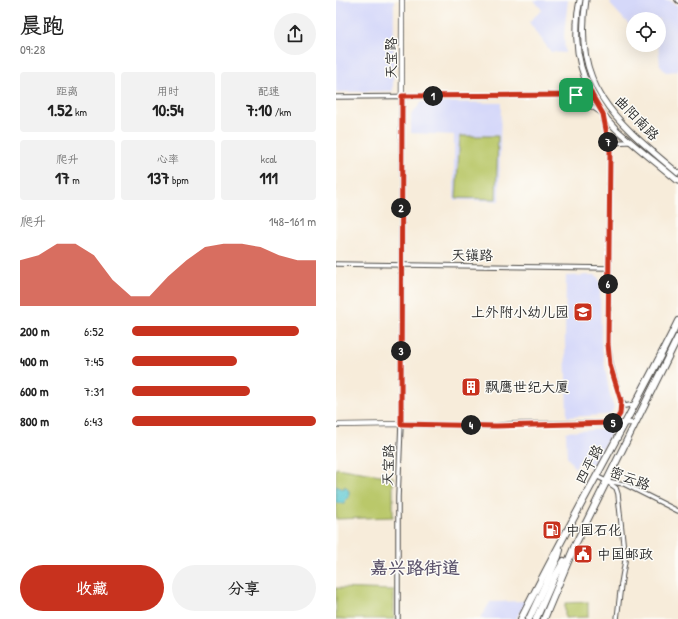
<!DOCTYPE html>
<html lang="zh">
<meta charset="utf-8">
<style>
body{margin:0;font-family:"Patrick Hand","LXGW WenKai TC",sans-serif;background:#f2f2f2;color:#222;height:100vh;display:flex;flex-direction:column;font-size:15px;white-space:nowrap}
*{box-sizing:border-box;margin:0}
p{font-size:13px;color:#767676}
.icon{flex:none;width:22px;height:22px;fill:none;stroke:currentColor;stroke-width:2;stroke-linecap:round;stroke-linejoin:round}
.map{position:relative;flex:1;overflow:hidden}
.sheet{display:flex;flex-direction:column;background:#fff;width:336px}
.sheet>*{flex:none}
.buttons{position:absolute;left:290px;top:12px;display:grid;gap:8px}
.buttons a{display:grid;place-items:center;width:40px;height:40px;border-radius:50%;background:#fff;box-shadow:0 4px 16px #0002;font-size:20px}
.pin{position:absolute;display:grid;place-items:center;width:34px;height:34px;color:#fff;margin:-17px;border-radius:8px;box-shadow:0 2px 6px #0006}
.km{position:absolute;width:20px;height:20px;margin:-10px;border-radius:50%;background:#222;color:#fff;font-size:11px;line-height:20px;text-align:center}
.round{display:grid;place-items:center;flex:none;width:42px;height:42px;border-radius:21px;background:#f2f2f2}
.headline{display:flex;align-items:center;justify-content:space-between;height:68px;padding:0 20px}
h1{font-size:22px;font-weight:700;line-height:30px}
.stats{display:grid;grid-template-columns:repeat(3,1fr);gap:6px;height:68px;padding:4px 20px}
.stats div{display:grid;align-content:center;border-radius:4px;background:#f2f2f2;text-align:center}
.stats b{font-size:17px;font-weight:700}
.stats small{font-size:11px;font-weight:400}
.stats p{font-size:11px}
.chart{height:112px;padding:8px 20px}
.chart p{display:flex;justify-content:space-between}
.chart svg{width:100%;height:72px;margin-top:4px;fill:#c8321e;opacity:.7}
.action{display:flex;gap:8px;margin-top:auto;padding:8px 20px}
.action a{flex:1;height:46px;border-radius:24px;background:#c8321e;color:#fff;font-size:16px;font-weight:700;line-height:46px;text-align:center}
.action a+a{background:#f2f2f2;color:#222}
ul{padding:0 20px;list-style:none;font-size:13px}
li{display:grid;grid-template-columns:64px 48px 1fr;align-items:center;height:30px}
li i{height:10px;border-radius:5px;background:#c8321e}
main{display:flex;flex:1;min-height:0}
.map>svg:first-child{display:block}
</style>
<main>
<section class="sheet">
<div class="headline"><div><h1>晨跑</h1><p>09:28</p></div><a class="round"><svg class="icon" aria-label="share" viewBox="0 0 24 24"><path d="M12 15V3M7 8l5-5 5 5M5 13v7h14v-7"/></svg></a></div>
<div class="stats">
<div><p>距离</p><b>1.52<small> km</small></b></div>
<div><p>用时</p><b>10:54</b></div>
<div><p>配速</p><b>7:10<small> /km</small></b></div>
</div>
<div class="stats">
<div><p>爬升</p><b>17<small> m</small></b></div>
<div><p>心率</p><b>137<small> bpm</small></b></div>
<div><p>kcal</p><b>111</b></div>
</div>
<div class="chart"><p><span>爬升</span>148–161 m</p>
<svg viewBox="0 0 160 44" preserveAspectRatio="none"><path d="M0 44V16L10 13L20 6L30 6L40 13L50 28L60 38L70 38L80 26L90 16L100 8L110 6L120 6L130 8L140 13L150 16L160 16V44z"/></svg>
</div>
<ul>
<li><b>200 m</b>6:52<i style="width:91%"></i></li>
<li><b>400 m</b>7:45<i style="width:57%"></i></li>
<li><b>600 m</b>7:31<i style="width:64%"></i></li>
<li><b>800 m</b>6:43<i style="width:100%"></i></li>
</ul>
<div class="action"><a>收藏</a><a>分享</a></div>
</section>
<div class="map">
<svg width="342" height="619" viewBox="0 0 342 619">
<rect width="100%" height="100%" fill="#fdfcf7"/>
<filter id="ink" filterUnits="userSpaceOnUse"><feTurbulence type="fractalNoise" baseFrequency=".025" numOctaves="2"/><feDisplacementMap in="SourceGraphic" scale="8" xChannelSelector="R" yChannelSelector="G"/><feConvolveMatrix kernelMatrix="1 2 1 2 8 2 1 2 1" color-interpolation-filters="sRGB"/></filter>
<filter id="wash" filterUnits="userSpaceOnUse"><feTurbulence type="fractalNoise" baseFrequency=".012" numOctaves="4" result="noise"/><feDisplacementMap in="SourceGraphic" scale="16" xChannelSelector="R" yChannelSelector="G"/><feGaussianBlur stdDeviation="0.9" result="paint"/><feColorMatrix in="noise" values="0 0 0 0 0 0 0 0 0 0 0 0 0 0 0 0 0 1.4 0 .05"/><feComposite in="paint" operator="in"/></filter>
<g filter="url(#wash)">
<rect width="100%" height="100%" fill="#f7ecda"/>
<g fill="#d5d8f9">
<polygon points="0,0 58,0 57,91 0,92"/>
<polygon points="198,0 232,0 228,34 229,53 215,52 193,22 206,10"/>
<polygon points="277,0 301,0 303,1 304,0 333,0 342,5 342,71 330,72 324,66 322,45 323,19 297,19 297,29 274,4"/>
<polygon points="86,102 165,103 163,201 118,200 118,135 75,133 75,115"/>
<polygon points="259,275 262,277 264,283 265,342 273,391 278,407 276,412 270,415 231,417 229,340 230,276"/>
<polygon points="270,429 274,431 274,435 255,468 243,461 239,468 231,457 230,432"/>
<polygon points="191,601 180,619 144,619 154,602"/>
</g>
<g fill="#bac86a" stroke="#727a4a">
<polygon points="124,136 162,136 160,199 120,198"/>
<polygon points="0,468 57,477 57,517 0,519"/>
<polygon points="0,588 58,590 58,619 0,619"/>
<polygon points="252,602 252,617 229,618 229,603"/>
</g>
<polygon fill="#5bc8d1" stroke="#437a7e" points="0,486 7,489 9,486 13,491 13,498 10,499 8,504 0,503"/>
</g>
<g filter="url(#ink)">
<g fill="none" stroke-linecap="round" stroke-linejoin="round">
<g stroke="#4a4845" stroke-width="5.5">
<g id="minor">
<polyline points="341,0 342,1"/>
<polyline points="235,95 253,105 267,114 274,151 272,344 275,365 285,401 284,414 278,423"/>
<polyline points="0,97 238,95 246,91 250,82"/>
<path d="M274,150C277,141 286,142 294,142"/>
<polyline points="0,264 273,268"/>
<polyline points="286,402 289,406 299,404"/>
<polyline points="260,476 270,481 288,484 342,511"/>
<polyline points="270,481 280,488 282,494 289,561 285,584 281,619"/>
<polyline points="62,619 62,497 65,424"/>
</g>
</g>
<g stroke="#4a4845" stroke-width="6">
<g id="tertiary">
<polyline points="65,424 66,0"/>
<polyline points="0,425 65,424 160,426 177,424 300,423"/>
</g>
</g>
<g stroke="#4a4845" stroke-width="7">
<g id="secondary">
<path d="M244,0C242,8 241,16 241,24C238,62 254,104 281,130C301,148 322,164 342,181"/>
<path d="M250,0C236,88 281,122 342,173"/>
</g>
</g>
<g stroke="#4a4845" stroke-width="8">
<g id="primary">
<path d="M185,619C235,519 292,422 342,321"/>
<polyline points="193,619 222,557 224,550"/>
<polyline points="200,619 218,578 228,561"/>
<polyline points="208,619 239,545 342,337"/>
</g>
</g>
<use href="#minor" stroke="#fff" stroke-width="3.5"/>
<use href="#tertiary" stroke="#fff" stroke-width="4.5"/>
<use href="#secondary" stroke="#fff" stroke-width="5"/>
<use href="#primary" stroke="#fff" stroke-width="6"/>
</g>
</g>
<g fill="none" stroke-linecap="round" stroke-linejoin="round" filter="url(#ink)">
<g stroke="#fff" stroke-width="8">
<polygon id="route" points="250,81 256,95 267,114 274,151 272,344 274,365 285,401 284,414 278,423 160,426 65,424 66,96 238,95 246,91"/>
</g>
<use href="#route" stroke="#c8321e" stroke-width="5"/>
</g>
<defs>
<g id="school-square" transform="scale(1)"><rect x="-9" y="-9" width="18" height="18" rx="4" fill="#c8321e" stroke="#fdfcf7"/><path d="M0-5L7-2L0 1L-7-2ZM-4 1L0 2.5L4 1V4Q0 6-4 4Z" fill="#fff"/></g>
<g id="building-square" transform="scale(1)"><rect x="-9" y="-9" width="18" height="18" rx="4" fill="#c8321e" stroke="#fdfcf7"/><path d="M-4-6H4V6H1V3H-1V6H-4ZM-2.5-4.3h1.7v1.8h-1.7ZM.8-4.3h1.7v1.8H.8ZM-2.5-1h1.7V.8h-1.7ZM.8-1h1.7V.8H.8Z" fill="#fff"/></g>
<g id="fuel-square" transform="scale(1)"><rect x="-9" y="-9" width="18" height="18" rx="4" fill="#c8321e" stroke="#fdfcf7"/><path d="M-5.5-6h7V0h2V4h1.3V-2.5L3-4.5l.8-.8L6-3V5H2.5V1h-1V6h-7ZM-4.2-4.7v3.2H.2V-4.7Z" fill="#fff"/></g>
<g id="civic-square" transform="scale(1)"><rect x="-9" y="-9" width="18" height="18" rx="4" fill="#c8321e" stroke="#fdfcf7"/><path d="M-.6-6.5H3V-4.5H.6V-3L4-1V1h2V6H-6V1h2V-1L-.6-3ZM-1.2 2.5V6h2.4V2.5Z" fill="#fff"/></g>
</defs>
<g fill-rule="evenodd">
<use href="#school-square" x="247" y="312"/>
<use href="#building-square" x="135" y="387"/>
<use href="#fuel-square" x="216" y="530"/>
<use href="#civic-square" x="247" y="554"/>
</g>
<g text-anchor="middle" stroke-width="3" stroke-linejoin="round" paint-order="stroke">
<g font-size="14" fill="#2b2b2b" stroke="#fdfcf7">
<text transform="translate(55 58) rotate(-90)" y="5">天宝路</text>
<text transform="translate(301 118) rotate(46)" y="5">曲阳南路</text>
<text transform="translate(136 255) rotate(1)" y="5">天镇路</text>
<text transform="translate(253 464) rotate(-62)" y="5">四平路</text>
<text transform="translate(52 465) rotate(-88)" y="5">天宝路</text>
<text transform="translate(294 478) rotate(21)" y="5">密云路</text>
</g>
<g font-size="14" fill="#2b2b2b" stroke="#fdfcf7" text-anchor="start">
<text x="233" y="317" text-anchor="end">上外附小幼儿园</text>
<text x="149" y="392">飘鹰世纪大厦</text>
<text x="230" y="535">中国石化</text>
<text x="261" y="559">中国邮政</text>
</g>
<g font-size="18" font-weight="bold" fill="#5d556d" stroke="#fdfcf7">
<text x="79" y="574">嘉兴路街道</text>
</g>
</g>
</svg>
<div class="buttons">
<a><svg class="icon" aria-label="locate" viewBox="0 0 24 24"><circle cx="12" cy="12" r="6"/><path d="M12 2v4M12 18v4M2 12h4M18 12h4"/></svg></a>
</div>
<div class="pin" style="left:240px;top:95px;background:#1e9e55"><svg class="icon" aria-label="arrive" viewBox="0 0 24 24"><path d="M6 21V4h12l-3 4 3 4H6"/></svg></div>
<b class="km" style="left:97px;top:96px">1</b>
<b class="km" style="left:65px;top:208px">2</b>
<b class="km" style="left:65px;top:351px">3</b>
<b class="km" style="left:135px;top:425px">4</b>
<b class="km" style="left:277px;top:423px">5</b>
<b class="km" style="left:272px;top:284px">6</b>
<b class="km" style="left:272px;top:142px">7</b>
</div>
</main>
